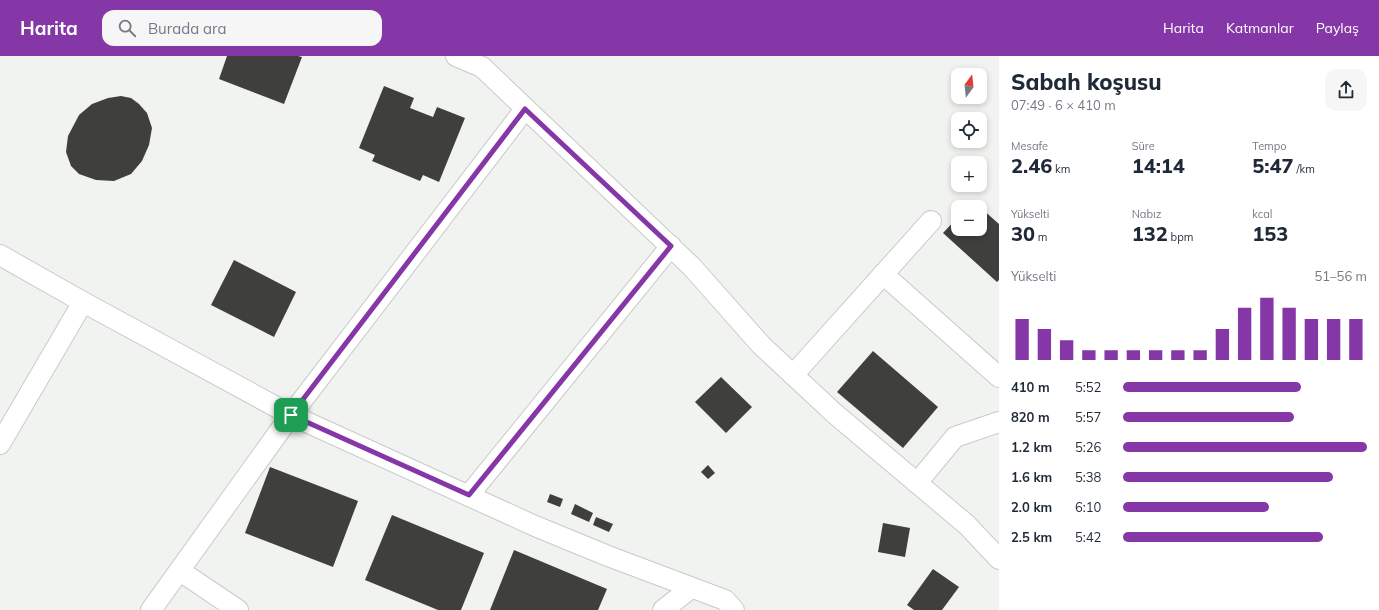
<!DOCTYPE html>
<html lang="tr">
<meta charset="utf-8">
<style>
body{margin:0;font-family:Mulish,sans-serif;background:#f6f6f7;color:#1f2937;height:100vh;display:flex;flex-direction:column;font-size:15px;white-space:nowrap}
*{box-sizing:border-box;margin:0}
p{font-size:13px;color:#747a83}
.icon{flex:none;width:22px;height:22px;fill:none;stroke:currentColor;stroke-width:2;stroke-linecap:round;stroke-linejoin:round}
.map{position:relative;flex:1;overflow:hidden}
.sheet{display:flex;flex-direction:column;background:#fff;width:380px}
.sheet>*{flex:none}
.needle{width:26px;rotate:15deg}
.fabs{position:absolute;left:951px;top:12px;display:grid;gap:8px}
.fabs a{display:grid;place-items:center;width:36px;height:36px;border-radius:8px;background:#fff;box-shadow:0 2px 6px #0003;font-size:20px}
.pin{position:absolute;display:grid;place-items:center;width:34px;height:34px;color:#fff;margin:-17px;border-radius:8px;box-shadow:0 2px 6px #0006}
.round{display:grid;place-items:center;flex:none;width:42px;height:42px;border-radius:12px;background:#f6f6f7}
.summary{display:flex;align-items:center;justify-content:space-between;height:68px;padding:0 12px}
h1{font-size:22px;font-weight:800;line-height:30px}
.metrics{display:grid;grid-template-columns:repeat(3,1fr);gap:6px;height:68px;padding:4px 12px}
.metrics div{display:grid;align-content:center}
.metrics b{font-size:20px;font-weight:800}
.metrics small{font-size:11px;font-weight:400}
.metrics p{font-size:11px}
.chart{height:112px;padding:8px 12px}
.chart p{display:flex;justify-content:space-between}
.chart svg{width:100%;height:72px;margin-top:4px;stroke:#8637a7;stroke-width:6}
ul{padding:0 12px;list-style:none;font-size:13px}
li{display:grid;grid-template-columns:64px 48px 1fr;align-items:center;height:30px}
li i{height:10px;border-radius:5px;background:#8637a7}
header{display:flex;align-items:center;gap:24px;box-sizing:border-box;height:56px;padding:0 20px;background:#8637a7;color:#fff}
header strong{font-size:19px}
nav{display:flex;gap:22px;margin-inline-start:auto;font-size:14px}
.search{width:280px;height:36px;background:#f6f6f7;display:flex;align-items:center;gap:10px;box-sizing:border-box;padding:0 14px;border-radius:12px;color:#747a83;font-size:15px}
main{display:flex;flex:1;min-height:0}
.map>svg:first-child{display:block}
</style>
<header>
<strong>Harita</strong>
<div class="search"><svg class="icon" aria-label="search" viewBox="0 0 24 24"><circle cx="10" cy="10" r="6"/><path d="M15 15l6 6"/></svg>Burada ara</div>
<nav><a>Harita</a><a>Katmanlar</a><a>Paylaş</a></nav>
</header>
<main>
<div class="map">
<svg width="999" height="554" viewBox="0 0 999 554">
<rect width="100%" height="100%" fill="#f1f3f0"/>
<g fill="#3f403e">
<polygon points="227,0 298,0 302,1 284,48 219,23"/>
<polygon points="384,30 414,42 410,52 433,61 437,51 465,62 439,126 423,119 420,125 372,105 375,99 359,92"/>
<polygon points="121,40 131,42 139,48 147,57 152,72 149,89 142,105 131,118 114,125 96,124 79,118 71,110 66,96 68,80 79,59 92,48 108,42"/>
<polygon points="973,145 999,168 999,224 997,226 943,177 958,161 958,173 980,173 980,151 967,151"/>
<polygon points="234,204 296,236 274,281 211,249"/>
<polygon points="873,295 938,351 903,392 837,336"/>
<polygon points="721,321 752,351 726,377 695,346"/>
<polygon points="708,409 715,417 708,423 701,416"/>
<polygon points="270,411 358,445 333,511 245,477"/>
<polygon points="550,438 563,443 560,451 547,446"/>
<polygon points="575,448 593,457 589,466 571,458"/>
<polygon points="392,459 484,497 461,554 438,554 365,524"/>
<polygon points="596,461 613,468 609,476 593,469"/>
<polygon points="883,467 910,472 905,501 878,496"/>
<polygon points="514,494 607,533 598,554 490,554"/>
<polygon points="933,513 959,531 942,554 914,554 907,549"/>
</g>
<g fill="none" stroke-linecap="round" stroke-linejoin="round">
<g stroke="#c9cbc8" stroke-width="22">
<g id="minor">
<polyline points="456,0 482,11 692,211 761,289 834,357 967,469 999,503"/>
<polyline points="0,199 83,246 291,359 535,470 608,500 725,544 734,554"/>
<polyline points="883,218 999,321"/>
<polyline points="793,319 931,165"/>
<polyline points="0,388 83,246"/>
<polyline points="917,427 955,381 999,366"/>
<polyline points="469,439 671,190"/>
<polyline points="180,515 238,554"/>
<polyline points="151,554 291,359 525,53"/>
<polyline points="663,554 691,532"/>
</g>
</g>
<use href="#minor" stroke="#fff" stroke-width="20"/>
</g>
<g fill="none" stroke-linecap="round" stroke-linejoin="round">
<g stroke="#fff" stroke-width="8">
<polygon id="route" points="525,53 671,190 469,439 291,359"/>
</g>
<use href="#route" stroke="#8637a7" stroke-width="5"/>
</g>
</svg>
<div class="fabs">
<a><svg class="needle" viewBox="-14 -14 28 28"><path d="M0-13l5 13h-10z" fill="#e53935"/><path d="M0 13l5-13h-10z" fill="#747a83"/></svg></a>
<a><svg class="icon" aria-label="locate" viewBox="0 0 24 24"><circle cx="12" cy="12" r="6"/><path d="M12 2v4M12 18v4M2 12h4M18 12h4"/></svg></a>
<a>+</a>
<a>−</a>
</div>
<div class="pin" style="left:291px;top:359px;background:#1e9e55"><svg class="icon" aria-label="arrive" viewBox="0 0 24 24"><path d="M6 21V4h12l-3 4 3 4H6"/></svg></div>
</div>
<section class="sheet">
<div class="summary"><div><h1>Sabah koşusu</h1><p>07:49 · 6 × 410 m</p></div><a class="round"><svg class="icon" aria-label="share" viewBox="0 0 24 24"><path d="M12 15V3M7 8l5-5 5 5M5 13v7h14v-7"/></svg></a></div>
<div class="metrics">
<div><p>Mesafe</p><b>2.46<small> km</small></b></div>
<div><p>Süre</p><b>14:14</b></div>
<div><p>Tempo</p><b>5:47<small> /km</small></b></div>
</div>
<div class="metrics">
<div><p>Yükselti</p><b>30<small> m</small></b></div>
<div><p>Nabız</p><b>132<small> bpm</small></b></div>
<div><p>kcal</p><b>153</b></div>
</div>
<div class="chart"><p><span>Yükselti</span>51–56 m</p>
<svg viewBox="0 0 160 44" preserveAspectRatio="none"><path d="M5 44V19M15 44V25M25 44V32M35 44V38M45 44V38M55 44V38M65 44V38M75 44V38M85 44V38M95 44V25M105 44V12M115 44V6M125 44V12M135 44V19M145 44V19M155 44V19"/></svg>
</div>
<ul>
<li><b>410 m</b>5:52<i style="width:73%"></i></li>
<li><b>820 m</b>5:57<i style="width:70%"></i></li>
<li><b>1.2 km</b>5:26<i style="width:100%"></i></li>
<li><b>1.6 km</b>5:38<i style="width:86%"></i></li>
<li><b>2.0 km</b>6:10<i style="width:60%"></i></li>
<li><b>2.5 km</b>5:42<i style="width:82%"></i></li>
</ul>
</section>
</main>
